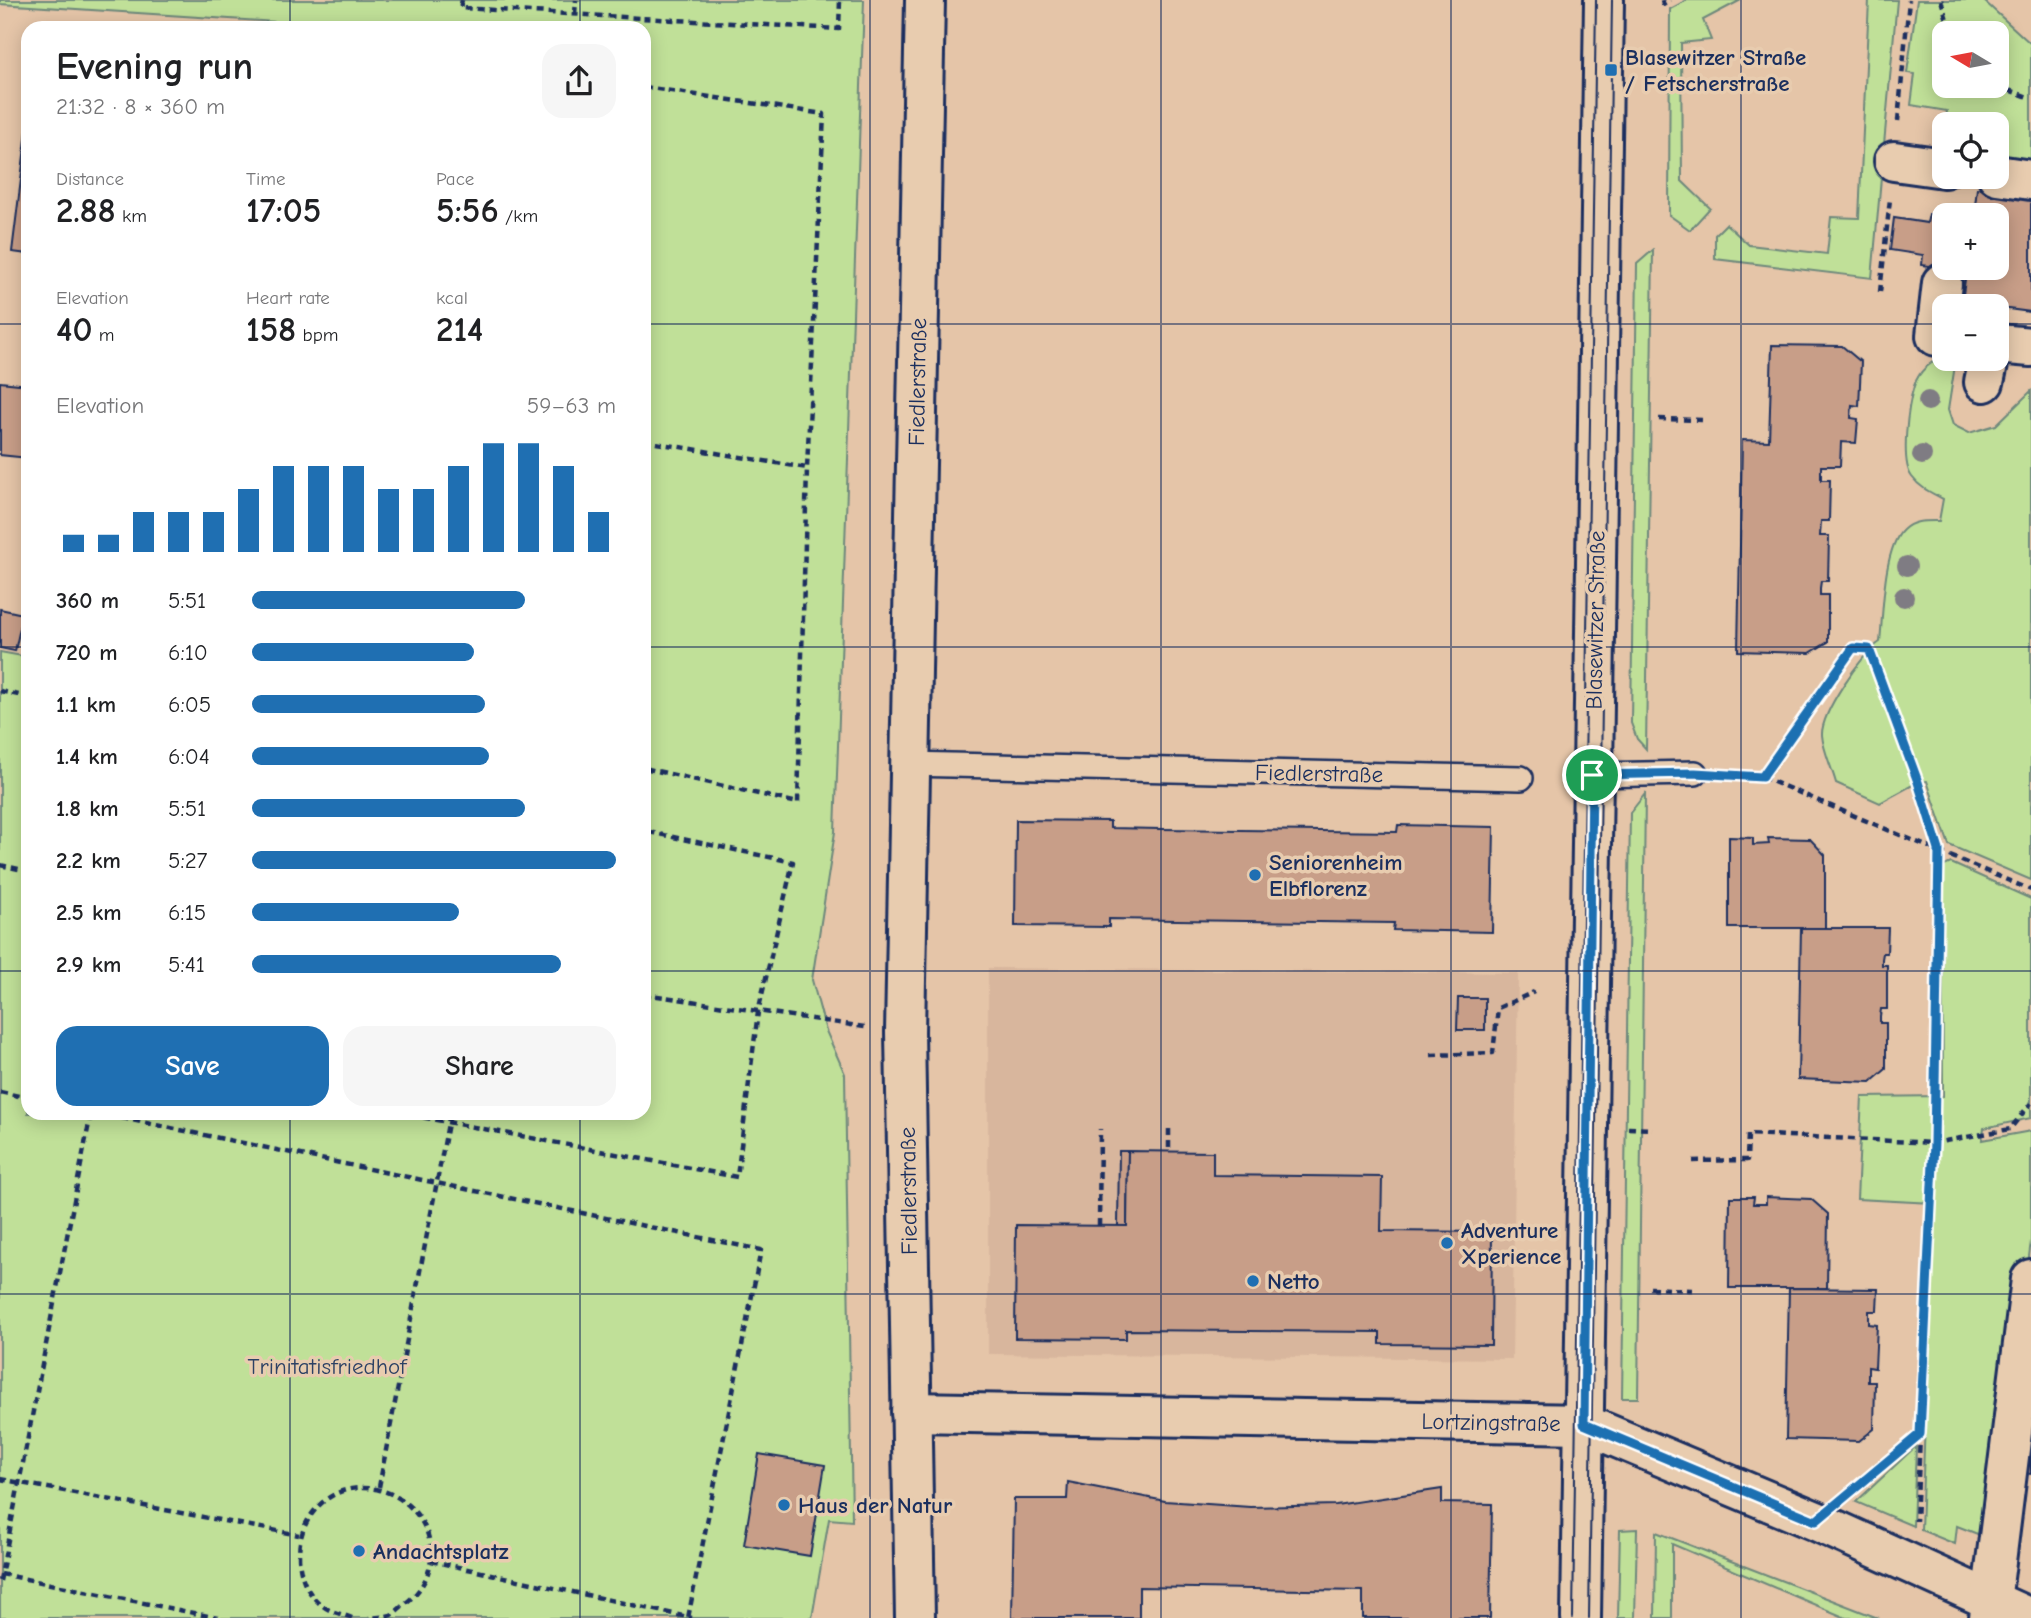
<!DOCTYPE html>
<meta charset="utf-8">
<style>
body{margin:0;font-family:"Comic Neue",sans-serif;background:#f6f6f6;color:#202124;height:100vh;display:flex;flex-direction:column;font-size:26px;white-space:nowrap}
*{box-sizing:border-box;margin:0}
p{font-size:23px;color:#757577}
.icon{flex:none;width:38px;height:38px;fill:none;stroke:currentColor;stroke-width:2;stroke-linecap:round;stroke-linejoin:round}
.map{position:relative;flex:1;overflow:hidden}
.side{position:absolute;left:21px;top:21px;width:630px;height:1099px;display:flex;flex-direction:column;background:#fff;border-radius:21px;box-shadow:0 4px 18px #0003}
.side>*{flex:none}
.needle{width:46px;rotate:280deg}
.buttons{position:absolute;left:1932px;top:21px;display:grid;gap:14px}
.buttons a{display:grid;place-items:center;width:77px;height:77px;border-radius:14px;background:#fff;box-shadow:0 4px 18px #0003;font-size:35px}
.pin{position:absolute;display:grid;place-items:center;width:60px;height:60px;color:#fff;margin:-30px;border:4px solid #fff;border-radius:50%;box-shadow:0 2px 7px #0007}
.round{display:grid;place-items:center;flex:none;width:74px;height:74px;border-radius:21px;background:#f6f6f6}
.overview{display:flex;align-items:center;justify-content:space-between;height:119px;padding:0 35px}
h1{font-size:38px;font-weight:800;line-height:52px}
.stats{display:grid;grid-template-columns:repeat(3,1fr);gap:10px;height:119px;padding:7px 35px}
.stats div{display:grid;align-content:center}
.stats b{font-size:35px;font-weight:800}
.stats small{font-size:19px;font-weight:400}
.stats p{font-size:19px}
.chart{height:196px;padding:14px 35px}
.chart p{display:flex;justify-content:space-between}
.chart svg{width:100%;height:126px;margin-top:7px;stroke:#1f6fb2;stroke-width:6}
.action{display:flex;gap:14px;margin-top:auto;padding:14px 35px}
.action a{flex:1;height:80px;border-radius:21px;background:#1f6fb2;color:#fff;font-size:28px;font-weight:800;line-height:80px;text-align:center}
.action a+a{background:#f6f6f6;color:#202124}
ul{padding:0 35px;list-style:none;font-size:23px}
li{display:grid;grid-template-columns:112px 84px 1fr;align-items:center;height:52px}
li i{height:18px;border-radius:9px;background:#1f6fb2}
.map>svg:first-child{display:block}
</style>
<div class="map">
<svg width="2031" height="1618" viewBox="0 0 2031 1618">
<rect width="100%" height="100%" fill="#e5c5a8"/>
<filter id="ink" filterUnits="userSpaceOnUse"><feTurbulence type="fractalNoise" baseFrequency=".0143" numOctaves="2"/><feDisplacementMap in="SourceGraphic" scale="14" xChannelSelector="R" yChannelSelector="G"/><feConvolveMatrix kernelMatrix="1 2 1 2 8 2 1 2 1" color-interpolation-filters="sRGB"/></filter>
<g filter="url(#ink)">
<polygon fill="#d8b69d" points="988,968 1518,973 1512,1359 988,1354"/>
<g fill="#c0e098" stroke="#6e887b" stroke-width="2" fill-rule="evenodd">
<polygon points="0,0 864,0 835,832 812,980 826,1031 845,1074 852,1521 829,1519 812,1618 0,1618 0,652 28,657 28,1113 644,1113 644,28 367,28 0,4"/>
<polygon points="1687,0 1741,0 1703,20 1711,40 1681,43 1682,181 1710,208 1690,230 1669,215 1670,9"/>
<polygon points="1869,0 1897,0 1872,278 1715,259 1715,235 1726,224 1749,245 1827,254 1831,217 1859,218"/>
<path d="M1917,0H1983L2031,44V168L1998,164L1997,124H1945L1947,111L1911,105L1915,74L1907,73ZM1944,33H1997V86H1944Z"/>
<polygon points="1653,250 1646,749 1637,739 1631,723 1637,264"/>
<path d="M1944,356V359H1956L1948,410L1953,425L1969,433L1996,425L2031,391V880L1949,845L1927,781L1918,782L1880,803L1836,783C1832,768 1823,750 1822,735C1821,713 1862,653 1880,642C1883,615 1883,549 1903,530C1913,520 1926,521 1939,521L1943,499C1932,493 1920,488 1912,477C1900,462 1908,405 1914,386C1919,370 1931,362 1944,356Z"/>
<polygon points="1645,794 1638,1398 1622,1398 1630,813"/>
<polygon points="1951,863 2031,899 2031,1118 1984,1128 1982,1140 2031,1131 2031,1241 1993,1540 1957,1526 1955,1544 1921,1530 1933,1203 1857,1199 1862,1097 1943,1096 1942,867"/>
<polygon points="1916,1446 1913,1526 1856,1502"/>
<polygon points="1637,1529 1635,1618 1618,1618 1620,1530"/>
<polygon points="1656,1532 1878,1618 1846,1618 1672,1544 1672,1618 1655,1618"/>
</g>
<g fill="#c89e88" stroke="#1b2f5e" stroke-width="2">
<polygon points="28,123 28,254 12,252"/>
<polygon points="1977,188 2031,195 2031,312 1962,303 1966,271 1945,268 1997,268 1997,215 1974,215"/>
<polygon points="1929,214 1944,216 1944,268 1922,265 1923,255 1890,250 1894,218 1927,223"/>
<polygon points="1772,345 1842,346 1861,362 1859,406 1852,405 1851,418 1858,419 1856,443 1841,442 1840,466 1821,466 1821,480 1830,480 1829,521 1821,521 1820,536 1829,536 1828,581 1821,581 1820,588 1820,595 1828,595 1828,642 1810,653 1738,651 1742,440 1769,441"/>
<polygon points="0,382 28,385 28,458 0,455"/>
<polygon points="0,609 23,614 15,651 0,648"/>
<polygon points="1016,820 1110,821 1110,828 1161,829 1397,832 1398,825 1494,827 1492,932 1393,930 1394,923 1109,919 1109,927 1015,926"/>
<polygon points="1729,837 1753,838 1753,845 1769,844 1768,838 1810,839 1825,855 1825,928 1729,928"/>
<polygon points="1801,928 1888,928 1887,953 1883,953 1882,959 1882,965 1887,965 1887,1009 1881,1009 1880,1016 1880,1023 1886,1023 1886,1069 1871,1082 1798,1079"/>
<polygon points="1458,998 1485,998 1485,1030 1457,1030"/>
<polygon points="1119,1151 1128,1151 1127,1226 1118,1226"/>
<polygon points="1128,1151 1213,1152 1213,1175 1382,1177 1381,1231 1492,1232 1491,1345 1380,1344 1380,1332 1126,1330 1126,1339 1015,1338 1016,1225 1127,1226"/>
<polygon points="1730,1197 1754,1197 1753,1204 1766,1204 1766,1197 1811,1199 1828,1214 1827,1288 1729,1288"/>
<polygon points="1789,1288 1878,1289 1877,1311 1869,1311 1869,1324 1877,1325 1875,1368 1868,1367 1868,1382 1875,1382 1874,1429 1859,1441 1786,1439"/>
<polygon points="2026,1442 2031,1443 2031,1474 2022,1473"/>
<polygon points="759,1454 825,1465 810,1556 744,1545"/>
<polygon points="1068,1482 1165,1501 1250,1507 1336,1505 1442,1489 1442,1503 1492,1504 1490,1618 1363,1618 1363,1591 1139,1587 1139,1618 1012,1618 1014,1499 1067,1499"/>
</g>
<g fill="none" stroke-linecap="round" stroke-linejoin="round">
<g stroke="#1b2f5e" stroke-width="28">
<g id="lane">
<polyline points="908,764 1521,778"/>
<polyline points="1592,775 1695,773"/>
</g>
</g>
<g stroke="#1b2f5e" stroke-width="44">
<g id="street">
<polyline points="1894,161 1944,168"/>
<polyline points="1997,175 2031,180"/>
<polyline points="1942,283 1936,336 1944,337"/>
<polyline points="1997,344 2031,347"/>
<polyline points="1984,382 1989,359"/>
<polyline points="911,1412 1584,1424 1816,1521 2030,1618"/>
<polyline points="915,1618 905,1032 925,0"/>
<polyline points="1989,1618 2031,1279"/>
</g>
</g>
<g stroke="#1b2f5e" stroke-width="44">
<polyline id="secondary" points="1581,1618 1604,0"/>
</g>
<g stroke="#1b2f5e" stroke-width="4.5" stroke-dasharray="7 5" stroke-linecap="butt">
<polyline points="462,0 460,8 839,29 840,0"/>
<polyline points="1662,0 1663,4 1670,0"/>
<polyline points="1941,0 1951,33"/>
<polyline points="575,14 576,0"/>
<polyline points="1997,86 2031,98"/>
<polyline points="644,87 824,114 807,468 798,803 644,768"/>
<polyline points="1898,121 1909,0"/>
<polyline points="1880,292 1890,199"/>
<polyline points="1659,419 1702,420"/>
<polyline points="644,441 807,468"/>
<polyline points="0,691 28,697"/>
<polyline points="1726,775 1762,777 2031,890"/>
<polyline points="1762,777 1853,648 1869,648 1918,782 1939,850 1934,1143 1916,1521"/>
<polyline points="0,865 28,871"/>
<polyline points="644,994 865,1027"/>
<polyline points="1431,1055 1493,1053 1498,1008 1534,992"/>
<polyline points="0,1092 28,1098"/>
<polyline points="98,1113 761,1250 688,1618"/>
<polyline points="400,1113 737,1177 758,1012 793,862 644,831"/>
<polyline points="1628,1128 1652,1129"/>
<polyline points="1169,1129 1169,1152"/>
<polyline points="1693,1161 1747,1160 1748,1134 1934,1143 2010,1129 2031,1103"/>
<polyline points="1099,1226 1100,1129"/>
<polyline points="1650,1288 1692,1290"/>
<polyline points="0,1479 299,1535"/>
<polyline points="379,1487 450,1113"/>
<polyline points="1851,1492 1919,1435"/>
<polyline points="431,1561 692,1618"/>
<polyline points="1,1574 218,1618"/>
<polyline points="0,1581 91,1113"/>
<path d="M352,1618C343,1614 330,1612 323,1606C296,1587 293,1545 308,1520C319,1501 337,1489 359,1488C421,1485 458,1561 407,1602C402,1606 396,1612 391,1615C385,1617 376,1617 369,1618"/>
</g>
<use href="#lane" stroke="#e8ccaf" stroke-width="23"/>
<use href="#street" stroke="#e8ccaf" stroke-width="38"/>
<use href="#secondary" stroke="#e8ccaf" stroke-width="38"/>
<g stroke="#1b2f5e" stroke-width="2">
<polyline points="1573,1618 1596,0"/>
<polyline points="1589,1618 1612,0"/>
</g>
</g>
<g fill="#7f7c83">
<circle cx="1928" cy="401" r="10"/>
<circle cx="1922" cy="455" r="10"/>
<circle cx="1907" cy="566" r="10"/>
<circle cx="1904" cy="597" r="10"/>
</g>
</g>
<g fill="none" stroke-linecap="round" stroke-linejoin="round" filter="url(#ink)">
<g stroke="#fff" stroke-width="14">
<polygon id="route" points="1853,648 1869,649 1918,782 1939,850 1934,1143 1920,1434 1816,1521 1584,1424 1592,775 1695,773 1762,777"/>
</g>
<use href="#route" stroke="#1f6fb2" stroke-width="9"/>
</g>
<path fill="none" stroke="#1b2f5e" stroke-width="2" stroke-opacity="0.55" d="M290,0V28M580,0V28M870,0V1618M1161,0V1618M1451,0V1618M1741,0V1618M0,324H28M644,324H1944M1997,324H2031M0,647H28M644,647H2031M0,971H28M644,971H2031M290,1113V1618M580,1113V1618M0,1294H2031"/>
<g fill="#1f6fb2" stroke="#e8ccaf" stroke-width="2.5">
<rect x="1604" y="63" width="14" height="14" rx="3.5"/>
<circle cx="1255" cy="875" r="7"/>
<circle cx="1447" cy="1243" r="7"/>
<circle cx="1253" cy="1281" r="7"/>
<circle cx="784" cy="1505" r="7"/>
<circle cx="359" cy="1551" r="7"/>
</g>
<g text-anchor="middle" stroke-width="7" stroke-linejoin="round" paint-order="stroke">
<g font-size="23" font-weight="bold" fill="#1b2f5e" stroke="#e8ccaf" text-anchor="start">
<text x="1625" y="65">Blasewitzer Straße<tspan x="1625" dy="26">/ Fetscherstraße</tspan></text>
<text x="1269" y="870">Seniorenheim<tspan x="1269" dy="26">Elbflorenz</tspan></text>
<text x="1461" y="1238">Adventure<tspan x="1461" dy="26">Xperience</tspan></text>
<text x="1267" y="1289">Netto</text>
<text x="798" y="1513">Haus der Natur</text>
<text x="373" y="1559">Andachtsplatz</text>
</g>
<g font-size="23" fill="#1b2f5e" stroke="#e8ccaf">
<text transform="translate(917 382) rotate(-89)" y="8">Fiedlerstraße</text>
<text transform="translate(1595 620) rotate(-89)" y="8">Blasewitzer Straße</text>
<text transform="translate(1319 773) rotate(1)" y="8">Fiedlerstraße</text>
<text transform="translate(908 1191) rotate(-91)" y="8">Fiedlerstraße</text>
<text transform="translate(1491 1422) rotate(1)" y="8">Lortzingstraße</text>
</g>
<g font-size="23" fill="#2c4164" stroke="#e8ccaf">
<text x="327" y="1374">Trinitatisfriedhof</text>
</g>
</g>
</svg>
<div class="buttons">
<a><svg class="needle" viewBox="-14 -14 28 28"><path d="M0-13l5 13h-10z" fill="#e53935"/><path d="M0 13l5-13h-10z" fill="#757577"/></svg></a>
<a><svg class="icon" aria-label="locate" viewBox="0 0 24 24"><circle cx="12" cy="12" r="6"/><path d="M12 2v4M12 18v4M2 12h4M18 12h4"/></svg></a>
<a>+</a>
<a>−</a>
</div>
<div class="pin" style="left:1592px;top:775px;background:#1e9e55"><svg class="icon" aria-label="arrive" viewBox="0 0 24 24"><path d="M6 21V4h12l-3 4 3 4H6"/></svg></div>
<section class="side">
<div class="overview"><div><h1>Evening run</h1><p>21:32 · 8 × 360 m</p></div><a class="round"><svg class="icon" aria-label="share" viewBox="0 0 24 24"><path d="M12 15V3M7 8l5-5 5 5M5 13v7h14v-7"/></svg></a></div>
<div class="stats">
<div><p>Distance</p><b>2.88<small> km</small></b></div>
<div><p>Time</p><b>17:05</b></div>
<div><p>Pace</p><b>5:56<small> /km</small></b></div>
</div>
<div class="stats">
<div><p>Elevation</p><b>40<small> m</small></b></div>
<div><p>Heart rate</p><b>158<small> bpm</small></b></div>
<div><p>kcal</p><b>214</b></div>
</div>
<div class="chart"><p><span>Elevation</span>59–63 m</p>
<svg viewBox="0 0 160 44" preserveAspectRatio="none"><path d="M5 44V38M15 44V38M25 44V30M35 44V30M45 44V30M55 44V22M65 44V14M75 44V14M85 44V14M95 44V22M105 44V22M115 44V14M125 44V6M135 44V6M145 44V14M155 44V30"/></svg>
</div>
<ul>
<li><b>360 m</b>5:51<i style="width:75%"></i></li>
<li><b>720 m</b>6:10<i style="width:61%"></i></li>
<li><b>1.1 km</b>6:05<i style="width:64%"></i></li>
<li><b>1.4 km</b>6:04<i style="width:65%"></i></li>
<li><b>1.8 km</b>5:51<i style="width:75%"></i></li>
<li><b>2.2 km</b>5:27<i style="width:100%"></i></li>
<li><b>2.5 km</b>6:15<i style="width:57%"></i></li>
<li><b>2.9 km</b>5:41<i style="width:85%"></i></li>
</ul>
<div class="action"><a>Save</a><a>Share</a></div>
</section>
</div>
